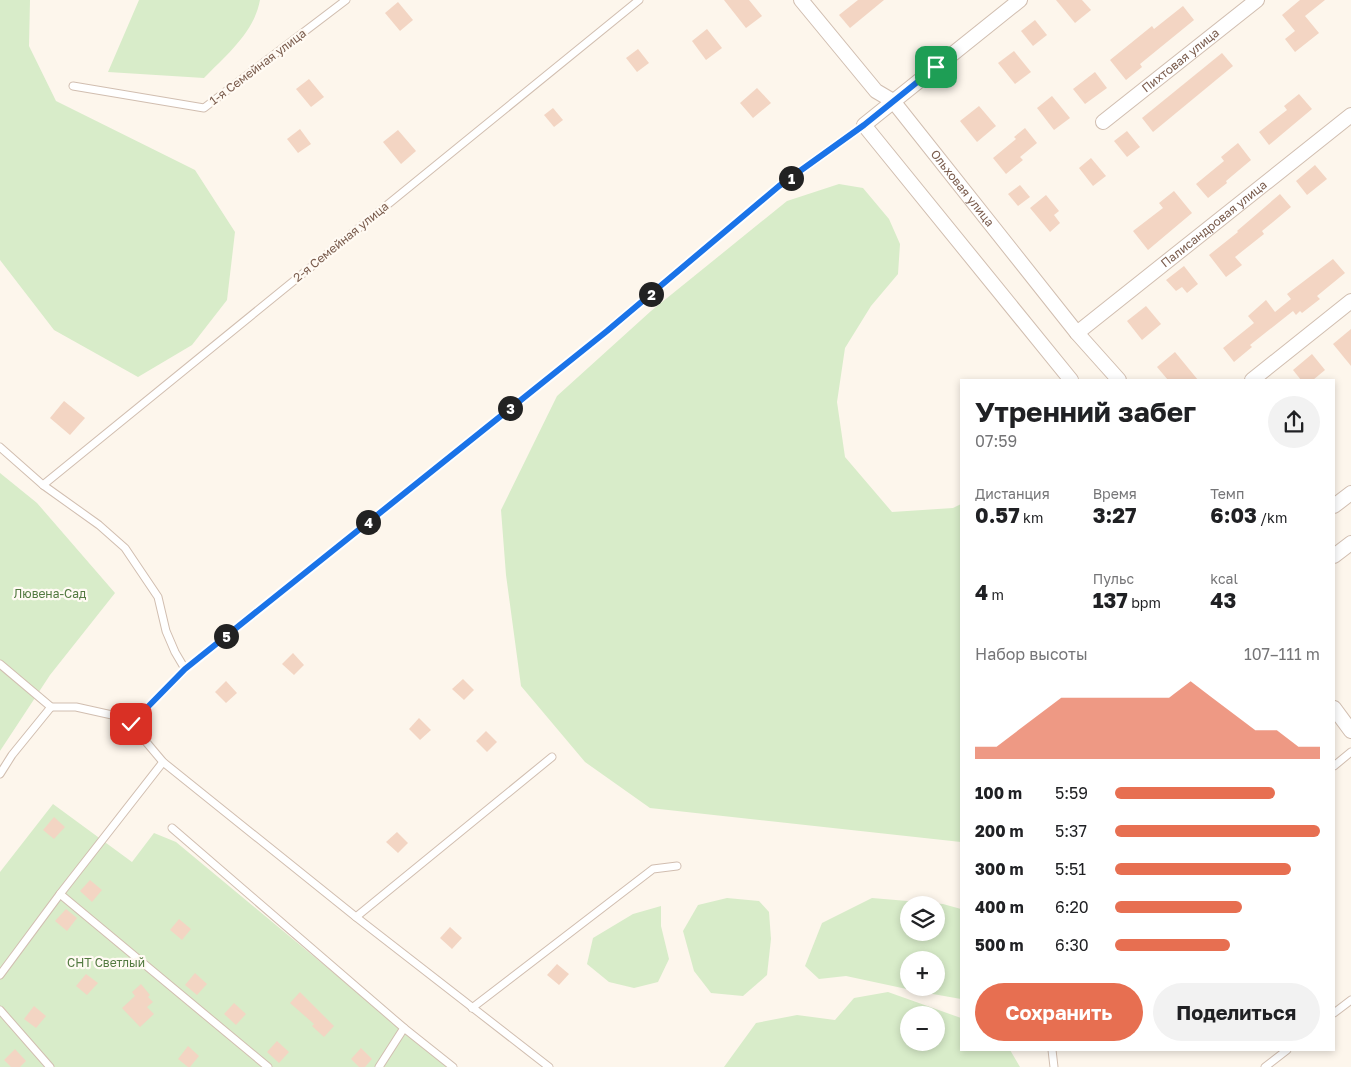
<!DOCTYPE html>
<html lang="ru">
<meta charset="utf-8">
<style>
body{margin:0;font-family:"Golos Text",sans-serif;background:#f2f2f2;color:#202124;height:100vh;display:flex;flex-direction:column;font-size:19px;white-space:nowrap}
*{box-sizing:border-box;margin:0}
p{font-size:16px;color:#757577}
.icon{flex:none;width:28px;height:28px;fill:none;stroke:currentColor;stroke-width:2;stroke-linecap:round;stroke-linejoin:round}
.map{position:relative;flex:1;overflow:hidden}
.details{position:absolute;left:960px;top:379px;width:375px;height:672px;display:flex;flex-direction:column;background:#fff;border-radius:0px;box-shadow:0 2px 8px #0003}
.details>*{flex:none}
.controls{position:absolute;left:900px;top:896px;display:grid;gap:10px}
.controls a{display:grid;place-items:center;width:45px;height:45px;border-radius:50%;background:#fff;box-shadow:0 2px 8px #0003;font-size:25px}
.pin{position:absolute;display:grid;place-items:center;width:42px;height:42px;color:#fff;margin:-21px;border-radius:10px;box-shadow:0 2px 8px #0006}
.km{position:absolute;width:25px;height:25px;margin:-12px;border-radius:50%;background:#222;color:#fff;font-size:14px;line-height:25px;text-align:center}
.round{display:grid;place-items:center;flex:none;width:52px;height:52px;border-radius:26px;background:#f2f2f2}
.summary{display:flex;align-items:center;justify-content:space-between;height:85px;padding:0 15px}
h1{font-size:28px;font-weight:700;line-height:38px}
.metrics{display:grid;grid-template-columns:repeat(3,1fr);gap:8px;height:85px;padding:5px 15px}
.metrics div{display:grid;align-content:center}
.metrics b{font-size:21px;font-weight:700}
.metrics small{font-size:14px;font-weight:400}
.metrics p{font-size:14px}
.chart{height:140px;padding:10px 15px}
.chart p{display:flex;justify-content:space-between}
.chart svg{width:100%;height:90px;margin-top:5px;fill:#e76f51;opacity:.7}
.primary-button{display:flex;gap:10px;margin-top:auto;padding:10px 15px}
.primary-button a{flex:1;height:58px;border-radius:30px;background:#e76f51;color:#fff;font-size:20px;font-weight:700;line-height:58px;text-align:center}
.primary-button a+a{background:#f2f2f2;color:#202124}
ul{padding:0 15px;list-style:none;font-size:16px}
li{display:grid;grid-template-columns:80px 60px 1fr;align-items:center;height:38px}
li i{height:12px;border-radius:6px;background:#e76f51}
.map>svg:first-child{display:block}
</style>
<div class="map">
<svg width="1351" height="1067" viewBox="0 0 1351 1067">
<rect width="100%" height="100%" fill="#fdf6ec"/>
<g fill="#d8ecc9" fill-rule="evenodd">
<polygon points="0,0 30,0 29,46 56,101 195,170 235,232 227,300 192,345 138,377 54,330 0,260"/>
<path d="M139,0H260C254,33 226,55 204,78L108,72Z"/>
<polygon points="839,184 863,188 889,219 900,244 898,274 871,306 845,348 837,402 845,457 892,512 953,508 961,504 961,842 650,808 585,762 521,686 506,575 501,510 557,396 651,311 787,201"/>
<polygon points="0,473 37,503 115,593 50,675 0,751"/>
<polygon points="53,804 132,862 154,833 176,842 447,1067 0,1067 0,872"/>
<polygon points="727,898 759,901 769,912 771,939 767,975 743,996 711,993 694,971 683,931 698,905"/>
<path d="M872,898L943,904L961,909V999L916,991L846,976L819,979L805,966L822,923ZM909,905H936V932H909ZM909,960H936V988H909Z"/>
<polygon points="661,906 661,926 669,959 658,982 634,988 609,982 587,964 593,938 633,914"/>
<path d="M888,992L961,1018V1050H1010L1020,1067H724L756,1023L797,1015L835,1020L854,998ZM909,1015H936V1042H909Z"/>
</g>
<g fill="#f3d5c3">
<polygon points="724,0 749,0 762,16 746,28"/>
<polygon points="858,0 884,0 850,28 839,15"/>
<polygon points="1056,0 1082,0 1091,10 1075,23"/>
<polygon points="1300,0 1325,0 1305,16 1319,33 1295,52 1285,39 1295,31 1282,15"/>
<polygon points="398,2 413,20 400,31 385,13"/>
<polygon points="1183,6 1194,20 1140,64 1142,67 1126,80 1110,60 1152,26 1154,29"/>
<polygon points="1035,20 1047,35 1033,46 1021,31"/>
<polygon points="707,29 722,48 706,60 692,41"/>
<polygon points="638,49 649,63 637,72 626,58"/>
<polygon points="1014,51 1031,72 1015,84 998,63"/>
<polygon points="1222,53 1233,66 1153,132 1142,118"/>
<polygon points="1095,72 1107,88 1085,104 1073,89"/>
<polygon points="309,79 324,97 311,107 296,89"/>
<polygon points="757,88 771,103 753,118 740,103"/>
<polygon points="1299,94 1312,109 1269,145 1259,132 1287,110 1284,106"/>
<polygon points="1052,96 1070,118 1054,130 1037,108"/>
<polygon points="979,106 996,126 977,142 960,121"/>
<polygon points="553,108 563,120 554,127 544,115"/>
<polygon points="1025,128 1037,143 1020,157 1023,160 1006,174 993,158 1016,139 1014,137"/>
<polygon points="300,129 311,144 298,153 287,139"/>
<polygon points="398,130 416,151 401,164 383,142"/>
<polygon points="1127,131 1140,147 1127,157 1114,141"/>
<polygon points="1238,143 1251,160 1226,181 1227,183 1208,198 1196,184 1224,161 1221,157"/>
<polygon points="1091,158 1106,176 1093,186 1079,168"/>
<polygon points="1315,165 1327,179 1307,195 1296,181"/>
<polygon points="1020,185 1030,197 1018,206 1008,194"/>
<polygon points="1174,191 1192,213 1148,250 1133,231 1163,208 1159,203"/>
<polygon points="1280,194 1291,207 1262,231 1264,234 1235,257 1242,265 1226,277 1209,255 1238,232 1237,231"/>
<polygon points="1046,195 1059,211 1054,215 1060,223 1050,232 1030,208"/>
<polygon points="1333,259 1345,273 1317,296 1320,299 1302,313 1300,311 1296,315 1293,311 1250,345 1252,347 1234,362 1223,348 1254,323 1248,316 1266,300 1275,312 1291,299 1287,294"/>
<polygon points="1184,266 1198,284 1187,293 1182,287 1176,291 1166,280"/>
<polygon points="1146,306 1161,324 1142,340 1127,321"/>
<polygon points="1351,329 1351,366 1333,344"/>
<polygon points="1175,352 1198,380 1168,380 1157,367"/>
<polygon points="1312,354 1325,370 1313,380 1301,380 1293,370"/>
<polygon points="64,401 85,418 70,435 50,418"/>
<polygon points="293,653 304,665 294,675 282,664"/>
<polygon points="463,679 474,690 464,700 452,689"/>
<polygon points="226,681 237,693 226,703 215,692"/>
<polygon points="419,718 431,730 420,740 409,729"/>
<polygon points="486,731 497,742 487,752 476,741"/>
<polygon points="54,817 65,827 54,839 43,830"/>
<polygon points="397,832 408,843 398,853 386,842"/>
<polygon points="90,880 102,890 92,902 80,891"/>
<polygon points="66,909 77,918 67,931 55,921"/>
<polygon points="179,919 191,929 182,940 170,930"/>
<polygon points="450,927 462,938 452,949 440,938"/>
<polygon points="557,964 569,974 559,985 547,975"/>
<polygon points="195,973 207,984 197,995 185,985"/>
<polygon points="86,974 98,983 87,995 76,986"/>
<polygon points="141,984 150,995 148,997 153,1002 147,1007 154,1014 140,1027 122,1008 135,996 132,992"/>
<polygon points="300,992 334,1026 324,1037 312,1026 314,1024 290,1003"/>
<polygon points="234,1003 246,1014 236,1025 224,1014"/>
<polygon points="34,1006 46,1016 36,1028 24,1019"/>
<polygon points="277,1041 289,1052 279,1063 267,1052"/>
<polygon points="188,1046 199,1056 190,1067 188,1067 178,1059"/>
<polygon points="361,1048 372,1059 365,1067 359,1067 351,1059"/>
<polygon points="15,1049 26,1061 20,1067 11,1067 4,1060"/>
</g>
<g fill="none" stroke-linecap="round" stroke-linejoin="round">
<g stroke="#d1beb0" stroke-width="9">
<g id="lane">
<polyline points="73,86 204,108 346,0"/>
<polyline points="0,447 43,485 99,525 125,548 158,597 166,631 175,652 185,669"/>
<polyline points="43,485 639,0"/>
<polyline points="0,664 51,707 76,707 112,715 131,724 163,762 356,917 549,1067"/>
<polyline points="131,724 185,669 607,331 779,186 864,125"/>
<polyline points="1334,766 1351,752"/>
<polyline points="0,774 12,755 51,707"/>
<polyline points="172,828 404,1028 379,1067"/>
<polyline points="60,894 268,1067"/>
<polyline points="356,917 552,757"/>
<polyline points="0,975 60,894 163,762"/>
<polyline points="472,1008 653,869 677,866"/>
<polyline points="0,1010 50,1067"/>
<polyline points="1334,1013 1351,1000"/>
<polyline points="404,1028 453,1067"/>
<polyline points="1052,1050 1054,1067"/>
<polyline points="1265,1067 1287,1050"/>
</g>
</g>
<g stroke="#d1beb0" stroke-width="16">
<g id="street">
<path id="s1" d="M801,0L876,91L893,101L1077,333L1119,380"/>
<polyline points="1020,0 864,125 1071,380"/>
<path id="s2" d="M1103,122L1257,0"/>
<path id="s3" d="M1077,333L1351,115"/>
<polyline points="1252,380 1351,301"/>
<polyline points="1334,506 1351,493"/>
<polyline points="1334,556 1351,543"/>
<polyline points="1334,708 1351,731"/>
</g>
</g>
<use href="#lane" stroke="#fff" stroke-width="7"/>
<use href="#street" stroke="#fff" stroke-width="14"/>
</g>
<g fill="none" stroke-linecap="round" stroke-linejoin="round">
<g stroke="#fff" stroke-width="10">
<polyline id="route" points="131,724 185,669 607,331 779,186 864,125 936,67"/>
</g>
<use href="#route" stroke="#1a73e8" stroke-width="6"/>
</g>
<g text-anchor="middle" stroke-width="4.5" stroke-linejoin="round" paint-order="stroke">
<g font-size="12" fill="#7a5c4d" stroke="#fffaf3">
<text dy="4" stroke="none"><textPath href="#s2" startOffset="99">Пихтовая улица</textPath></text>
<text transform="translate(258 67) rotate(-37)" y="4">1-я Семейная улица</text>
<text dy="4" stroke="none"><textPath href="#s1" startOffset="249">Ольховая улица</textPath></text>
<text dy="4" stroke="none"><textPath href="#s3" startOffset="175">Палисандровая улица</textPath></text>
<text transform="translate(341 242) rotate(-39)" y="4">2-я Семейная улица</text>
</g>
<g font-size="12" fill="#537a41" stroke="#fffaf3">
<text x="50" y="598">Лювена-Сад</text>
<text x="106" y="967">СНТ Светлый</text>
</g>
</g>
</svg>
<div class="controls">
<a><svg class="icon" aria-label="layers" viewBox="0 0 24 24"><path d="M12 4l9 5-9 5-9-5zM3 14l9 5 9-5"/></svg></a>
<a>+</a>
<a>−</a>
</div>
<div class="pin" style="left:936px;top:67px;background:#1e9e55"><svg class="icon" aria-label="arrive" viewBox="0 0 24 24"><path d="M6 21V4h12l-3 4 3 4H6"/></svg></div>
<div class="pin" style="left:131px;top:724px;background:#d93025"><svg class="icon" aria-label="check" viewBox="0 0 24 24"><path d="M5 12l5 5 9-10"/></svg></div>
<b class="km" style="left:791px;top:178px">1</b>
<b class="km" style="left:651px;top:294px">2</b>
<b class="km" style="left:510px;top:408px">3</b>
<b class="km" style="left:368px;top:522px">4</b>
<b class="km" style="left:226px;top:636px">5</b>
<section class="details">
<div class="summary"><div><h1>Утренний забег</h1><p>07:59</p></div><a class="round"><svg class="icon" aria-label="share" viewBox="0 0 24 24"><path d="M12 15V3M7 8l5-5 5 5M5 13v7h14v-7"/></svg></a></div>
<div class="metrics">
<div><p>Дистанция</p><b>0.57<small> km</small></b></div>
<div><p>Время</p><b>3:27</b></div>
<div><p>Темп</p><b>6:03<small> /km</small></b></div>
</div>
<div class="metrics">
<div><b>4<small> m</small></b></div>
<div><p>Пульс</p><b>137<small> bpm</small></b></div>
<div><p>kcal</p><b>43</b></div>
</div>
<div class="chart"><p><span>Набор высоты</span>107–111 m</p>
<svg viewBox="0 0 160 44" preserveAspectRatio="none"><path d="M0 44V38L10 38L20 30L30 22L40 14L50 14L60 14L70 14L80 14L90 14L100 6L110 14L120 22L130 30L140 30L150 38L160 38V44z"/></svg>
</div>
<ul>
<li><b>100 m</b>5:59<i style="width:78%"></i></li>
<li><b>200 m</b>5:37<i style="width:100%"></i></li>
<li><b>300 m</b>5:51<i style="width:86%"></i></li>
<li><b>400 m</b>6:20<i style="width:62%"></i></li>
<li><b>500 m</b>6:30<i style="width:56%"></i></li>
</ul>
<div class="primary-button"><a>Сохранить</a><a>Поделиться</a></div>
</section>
</div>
